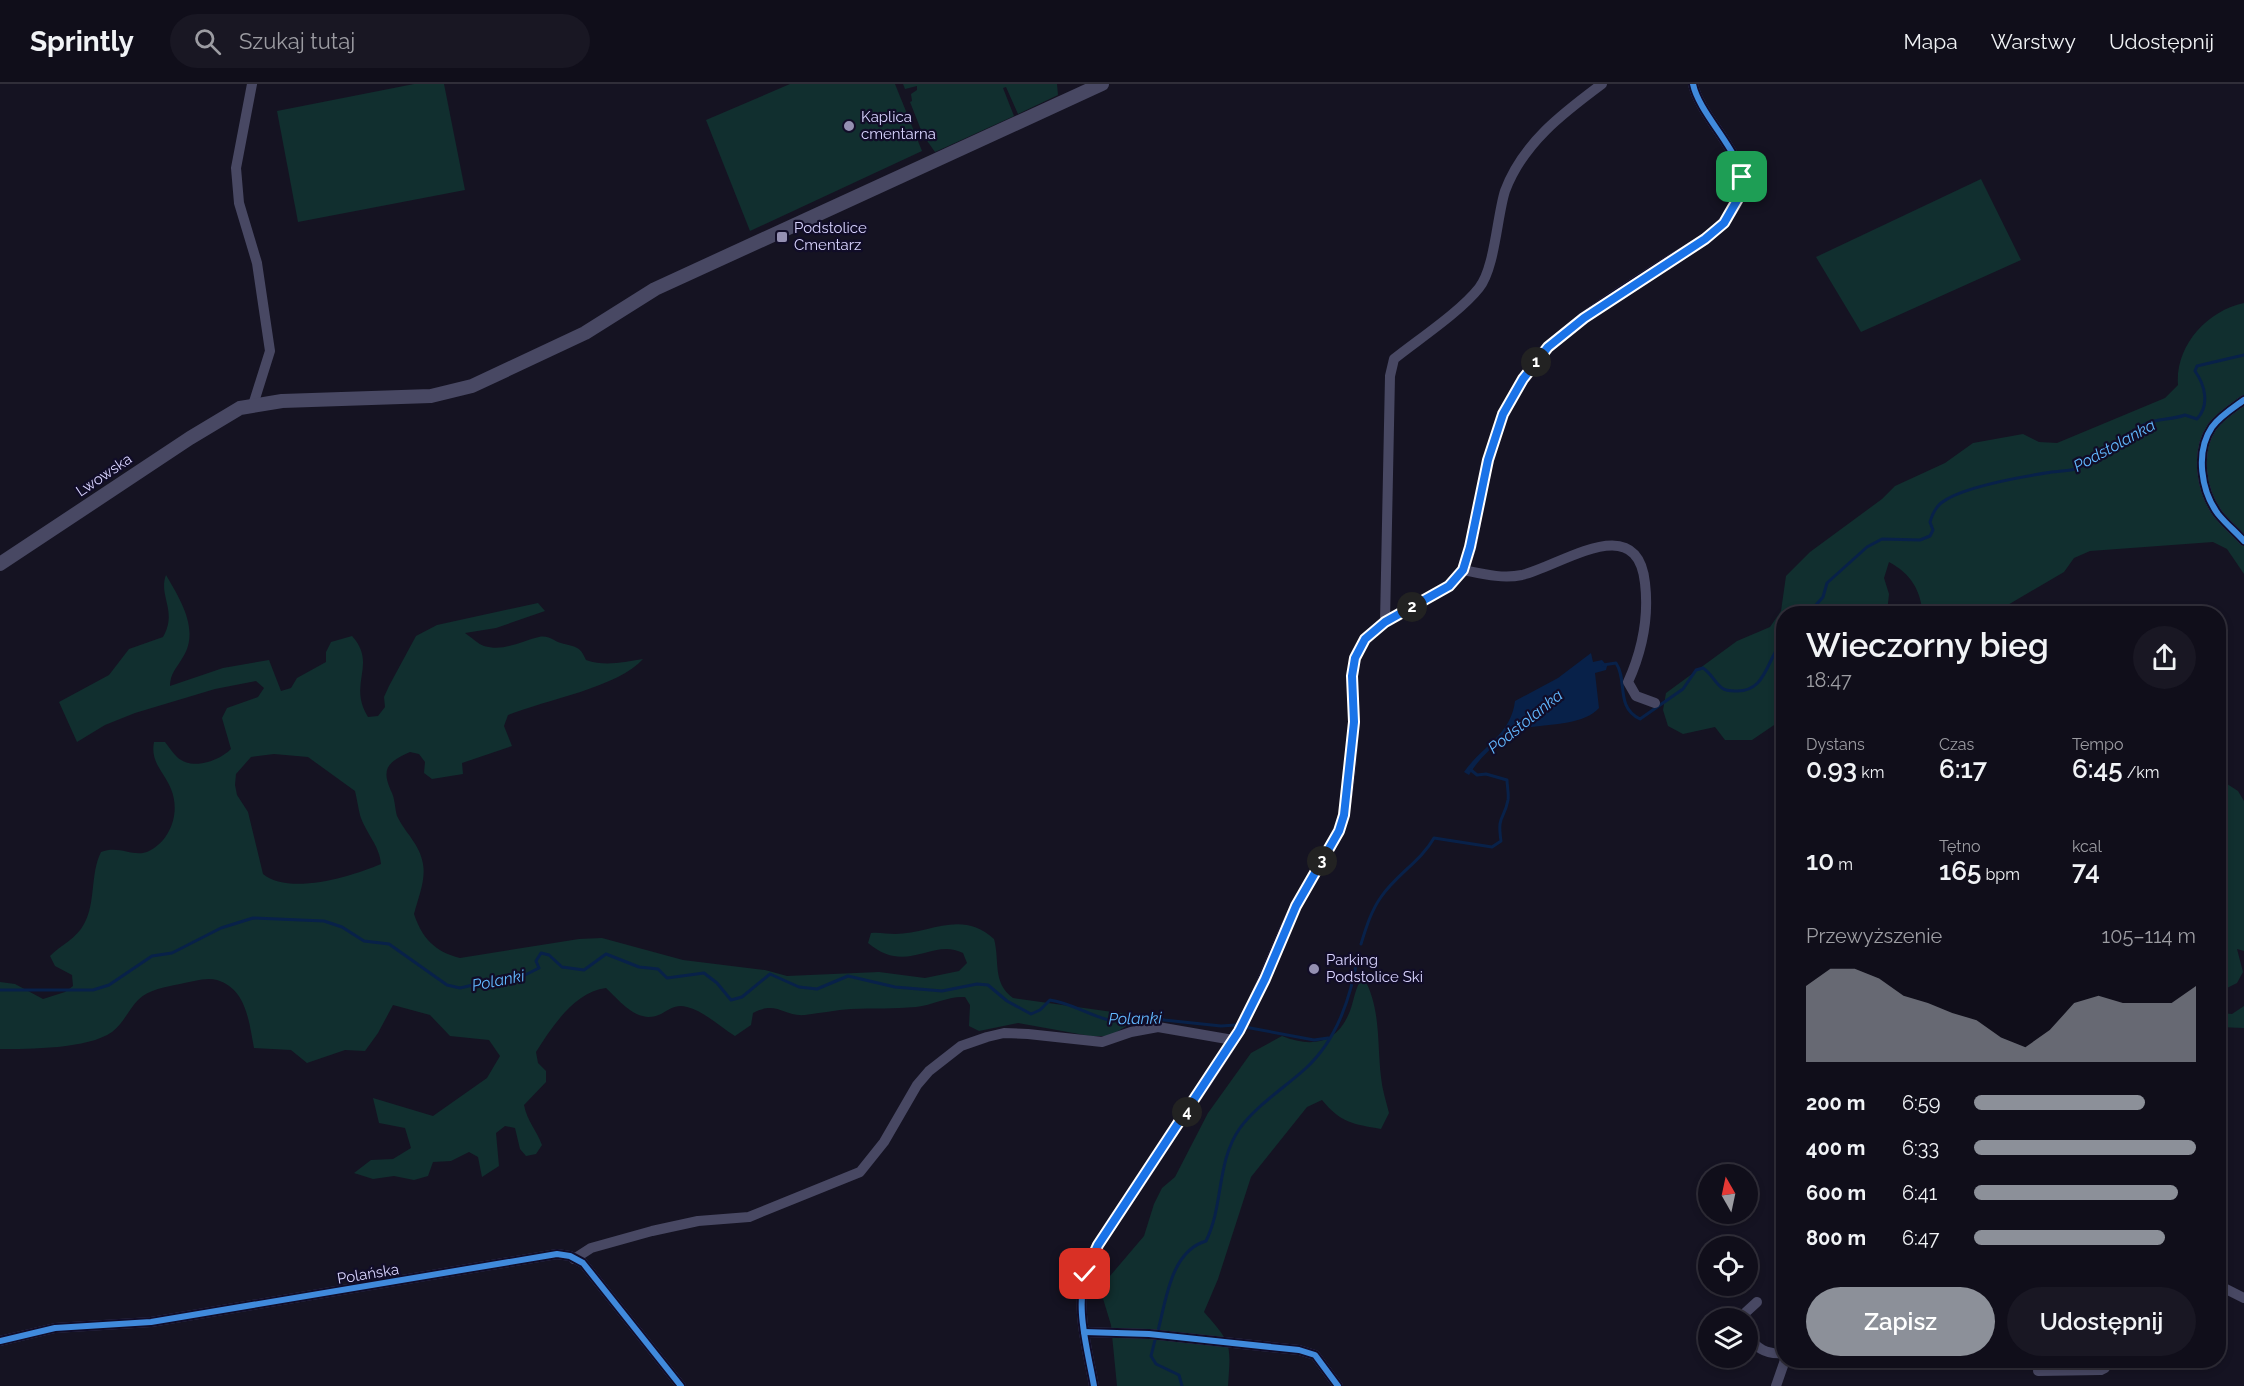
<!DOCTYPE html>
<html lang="pl">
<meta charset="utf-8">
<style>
body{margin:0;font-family:Raleway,sans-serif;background:#191723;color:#f1f3f6;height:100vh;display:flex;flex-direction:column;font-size:22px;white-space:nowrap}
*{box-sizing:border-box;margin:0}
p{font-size:20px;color:#9c9ca2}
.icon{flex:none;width:33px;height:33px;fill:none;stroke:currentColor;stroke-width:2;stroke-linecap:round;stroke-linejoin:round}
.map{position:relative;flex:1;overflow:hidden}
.sheet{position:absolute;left:1776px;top:522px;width:450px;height:762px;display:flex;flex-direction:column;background:#100e1a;border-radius:24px;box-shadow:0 3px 9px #0003,0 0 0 2px #302e39}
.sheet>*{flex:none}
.needle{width:39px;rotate:351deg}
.buttons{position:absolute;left:1698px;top:1080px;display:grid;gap:12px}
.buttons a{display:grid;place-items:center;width:60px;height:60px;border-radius:50%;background:#100e1a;box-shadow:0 3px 9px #0003,0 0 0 2px #302e39;font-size:30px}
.pin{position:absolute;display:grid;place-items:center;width:51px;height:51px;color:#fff;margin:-26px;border-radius:12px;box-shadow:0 3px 9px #0006}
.km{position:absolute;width:30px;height:30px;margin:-15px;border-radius:50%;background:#222;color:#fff;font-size:16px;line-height:30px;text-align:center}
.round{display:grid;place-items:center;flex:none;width:63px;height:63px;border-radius:32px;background:#191723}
.headline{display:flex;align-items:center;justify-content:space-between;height:102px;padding:0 30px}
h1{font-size:33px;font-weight:600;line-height:45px}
.metrics{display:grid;grid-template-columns:repeat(3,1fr);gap:9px;height:102px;padding:6px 30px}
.metrics div{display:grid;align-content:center}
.metrics b{font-size:26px;font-weight:600}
.metrics small{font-size:16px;font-weight:400}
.metrics p{font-size:16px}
.chart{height:168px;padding:12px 30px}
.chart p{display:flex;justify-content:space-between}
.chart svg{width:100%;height:108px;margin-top:6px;fill:#8c9099;opacity:.7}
.cta{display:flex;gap:12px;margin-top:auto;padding:12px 30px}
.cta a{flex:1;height:69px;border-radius:36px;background:#8c9099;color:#fff;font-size:24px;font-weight:600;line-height:69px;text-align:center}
.cta a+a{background:#191723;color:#f1f3f6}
ul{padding:0 30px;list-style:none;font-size:20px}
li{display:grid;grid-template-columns:96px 72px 1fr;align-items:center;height:45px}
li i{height:15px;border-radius:8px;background:#8c9099}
header{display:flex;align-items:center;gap:36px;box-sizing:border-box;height:84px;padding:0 30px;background:#100e1a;border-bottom:2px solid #302e39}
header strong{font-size:28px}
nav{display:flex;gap:33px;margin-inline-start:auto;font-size:21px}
.search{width:420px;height:54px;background:#191723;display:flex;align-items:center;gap:15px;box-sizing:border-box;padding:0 21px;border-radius:33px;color:#9c9ca2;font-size:22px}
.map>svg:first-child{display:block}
</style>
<header>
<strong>Sprintly</strong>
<div class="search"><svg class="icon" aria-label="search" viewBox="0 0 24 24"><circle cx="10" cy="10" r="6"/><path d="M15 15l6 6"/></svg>Szukaj tutaj</div>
<nav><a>Mapa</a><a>Warstwy</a><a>Udostępnij</a></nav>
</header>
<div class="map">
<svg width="2244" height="1302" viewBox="0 0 2244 1302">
<rect width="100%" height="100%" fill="#151322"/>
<g fill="#112f2f" fill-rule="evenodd">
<polygon points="414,0 444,0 465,106 298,138 277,27"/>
<polygon points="790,0 895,0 922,67 750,147 706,36"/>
<polygon points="903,0 1057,0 1058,11 1018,30 1006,3 1003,4 1014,32 935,68 923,51 910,18 912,17 911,10 917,6 917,2 905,5"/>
<polygon points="1981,95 2021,176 1861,248 1816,173"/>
<path d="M2244,219V490L2227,465L2213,458L2090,467L2074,474L2064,488L2006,522L1999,529L1923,530C1920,505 1911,490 1889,478L1884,494L1889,510L1887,529L1784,530V614L1781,617L1783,635L1752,656H1725L1715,643L1683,650L1668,642L1663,626L1666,609L1737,557L1770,543L1781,527L1786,492L1810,468L1882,415L1895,402L1945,379L1973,359L2023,350L2039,358L2057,359L2165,314L2178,301C2175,263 2206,227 2244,219Z"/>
<path d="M166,491C180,515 200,546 183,573C177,584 170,589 170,602L223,584L269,576L281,607L291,604L297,594L326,578V568L331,558L352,552C378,581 347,599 368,633L378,632L385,623L384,613L389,602L416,552L437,541L538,519L545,527L496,544L465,549C471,553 478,560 484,562C504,568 521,557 539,553C549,551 553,557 561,559C574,563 580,561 586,576C606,583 623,578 643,575C619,603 545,616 508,631L504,642L512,662L462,679L463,690L432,695L424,689L425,678L419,670L410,668C386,679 381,685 392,709C395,716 395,725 397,732C405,749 420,760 423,780C426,796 418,814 414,830C422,854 435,868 460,874L579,855L602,854L683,876L765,886L787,892L879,888L925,894L959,887L967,879L963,869C932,853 907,892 868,859L871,849C879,848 887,850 895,850C929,850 962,825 994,855C1000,877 992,899 1013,914L1127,930L1128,941L1110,952H1090L1018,939L979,947L969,942L970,921L965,913C948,912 933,921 916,923C894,925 873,924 851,925C836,926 821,929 805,931C783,933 777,916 753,929L751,941L735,952C720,943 704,927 687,923C676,920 670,925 661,930C638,941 621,918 606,904C574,908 552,943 536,968L538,979L546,987V998L524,1021C527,1037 537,1047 542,1061L536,1070L526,1072L520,1065L515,1044L505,1042L496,1049L499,1082L482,1093L478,1073L469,1068L451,1077L433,1078L428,1092L414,1096L394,1092L373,1095L354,1089L371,1076L393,1075L411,1064L405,1044L379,1039L373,1014L433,1032L487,994L500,972L489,956L450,952L430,931L393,921L378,949L365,967L345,966L307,979L291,966L254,964C249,939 247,905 217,896C206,893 191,898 180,900C166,903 149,905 138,916C129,925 123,940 112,948C88,965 29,965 0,965V898L15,900L43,915L65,908L73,902L72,891L55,882L50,872C61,861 77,854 84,840C96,819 90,790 101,768C119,761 132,773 147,768C170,758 181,729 171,705C164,687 150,679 154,658H165C169,663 173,669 177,673C192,687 219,677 231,665L222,634L227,624L258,613L264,604L256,597L215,605L135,629L105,641L77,658L59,618L109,591L129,565L163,553C178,527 158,512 166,491ZM274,670L308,673L355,707C357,715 358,723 360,731C365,748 380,762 381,780C353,792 289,812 263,790L248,728L237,711L235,701L236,690L251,673Z"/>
<polygon points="2224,698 2238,707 2244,717 2244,867 2237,865 2243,888 2237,899 2219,908 2218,700"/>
<path d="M1363,893C1381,922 1377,959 1381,993C1382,1005 1386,1017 1389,1029L1381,1045C1353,1040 1341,1039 1322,1016L1307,1023L1251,1093L1218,1195L1204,1228C1232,1260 1231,1259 1228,1302H1117L1111,1241L1101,1208L1110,1192L1144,1152L1154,1120L1162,1104L1175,1093L1208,1029L1251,969L1282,952C1312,964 1337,960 1350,927C1355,913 1354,906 1363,893Z"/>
<polygon points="2244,922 2244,944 2219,943 2219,923 2221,929 2232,930"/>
</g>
<path fill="#082149" d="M1591,569L1593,578L1602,576L1607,582L1606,586L1595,589L1599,624C1585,640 1552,640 1532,643C1507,646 1481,671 1469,691L1464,688C1482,662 1511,651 1515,617L1558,594Z"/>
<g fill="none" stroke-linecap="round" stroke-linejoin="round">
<g stroke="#082149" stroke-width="3">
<path d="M1808,530L1823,513L1827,499L1867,463L1882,455L1920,456L1930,452L1933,446L1930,438C1932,431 1935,424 1941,419C1962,402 2026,392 2052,388C2060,387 2068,387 2075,385C2100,376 2121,352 2145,340C2157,334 2172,336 2185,331L2197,335C2210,321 2205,301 2195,287L2197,282L2244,271"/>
<path d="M1603,581L1616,579C1628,597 1615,623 1640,635L1683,605L1696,586L1703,584C1712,590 1714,598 1722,604C1726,607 1731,607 1735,607C1767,609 1766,574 1784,556"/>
<path d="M1361,860C1366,844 1371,827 1381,813C1396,791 1421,777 1434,754L1492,763L1501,757C1497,730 1504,737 1508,716C1509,710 1507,702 1507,696L1486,690L1477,691L1471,686"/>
<path d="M0,906H93L109,901L152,872L172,869L221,844L253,834L324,837L342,843L364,857L389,860L447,901L460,904L499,895L515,896L539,884L536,877L541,869L549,871L562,883L584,886L606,870L639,883L658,885L667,894L704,889L717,899L731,916L742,913L770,890L799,903L817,905L848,892L895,903L942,907L977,900L988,901L1007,917L1031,930L1040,926L1050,916C1075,920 1089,932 1113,937L1116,934L1137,936L1153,932L1164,936L1221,942L1236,941"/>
<polyline points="1245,943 1314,956 1328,954"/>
<path d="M1158,1247C1166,1216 1171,1167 1206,1157C1224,1121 1216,1078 1240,1044C1257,1021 1284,1004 1305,985C1338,955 1351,912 1358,871"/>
<polyline points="1155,1256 1151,1272 1156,1280 1179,1291 1182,1302"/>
</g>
<g stroke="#484863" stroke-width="10">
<polyline points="252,0 236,84 239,119 257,179 270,267 253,321"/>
<path d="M2244,316C2233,324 2220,332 2212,343C2195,368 2201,407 2218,430C2226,440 2236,448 2244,457"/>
<path d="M1463,486C1483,490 1502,495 1522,491C1561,482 1637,425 1645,499C1649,533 1642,567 1628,598L1636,612L1655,619"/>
<path d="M1385,538L1390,292L1394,275C1419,255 1460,228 1479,204C1495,184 1497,132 1505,107C1523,59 1563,29 1602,0"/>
<polyline points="574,1175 591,1164 652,1147 698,1137 749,1133 860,1088 884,1058 917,1001 929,987 961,962 987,953 1004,949 1028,950 1102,958 1131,948 1158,943 1233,956"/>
<polyline points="2218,1201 2244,1214"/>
<polyline points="1744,1234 1745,1229 1757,1218"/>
<polyline points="1084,1248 1149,1250 1299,1266 1315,1271 1338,1302"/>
<path d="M1748,1251C1756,1265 1767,1271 1784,1269"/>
<polyline points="0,1257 55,1244 151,1238 557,1170 570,1172 583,1179 681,1302"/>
<polyline points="2038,1287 2101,1286 2105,1284 2108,1276"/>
<path d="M1094,1302C1087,1262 1073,1219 1089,1179C1097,1160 1111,1143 1122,1126C1141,1098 1160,1069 1178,1041C1198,1010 1220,981 1238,949C1260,908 1274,863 1296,821C1310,796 1328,773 1339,746C1349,721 1353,667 1354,638C1355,618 1349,596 1355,576C1369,526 1434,526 1461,488C1473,470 1475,441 1479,420C1488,376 1498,334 1522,296C1555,246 1611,213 1660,182C1691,162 1726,148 1741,111C1754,78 1700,35 1693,0"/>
<polyline points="1776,1302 1785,1276"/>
</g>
<polyline stroke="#484863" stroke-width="14" points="0,480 190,354 240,324 282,317 431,312 472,302 585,249 655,205 1102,0"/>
<g stroke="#110d28" stroke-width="10">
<g id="cycleway">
<path d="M2244,316C2233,324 2220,332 2212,343C2195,368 2201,407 2218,430C2226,440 2236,448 2244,457"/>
<polyline points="1084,1248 1149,1250 1299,1266 1315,1271 1338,1302"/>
<polyline points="0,1257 55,1244 151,1238 557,1170 570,1172 583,1179 681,1302"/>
<path d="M1094,1302C1087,1262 1073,1219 1089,1179C1097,1160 1111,1143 1122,1126C1141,1098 1160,1069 1178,1041C1198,1010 1220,981 1238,949C1260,908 1274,863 1296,821C1310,796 1328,773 1339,746C1349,721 1353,667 1354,638C1355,618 1349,596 1355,576C1369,526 1434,526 1461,488C1473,470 1475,441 1479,420C1488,376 1498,334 1522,296C1555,246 1611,213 1660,182C1691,162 1726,148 1741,111C1754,78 1700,35 1693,0"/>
</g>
</g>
<use href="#cycleway" stroke="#408adc" stroke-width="6"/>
</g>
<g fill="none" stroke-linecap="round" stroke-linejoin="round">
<g stroke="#fff" stroke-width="12">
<polyline id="route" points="1085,1190 1098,1161 1239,947 1265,895 1296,822 1339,747 1344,731 1354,638 1352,592 1355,574 1365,555 1385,538 1449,502 1463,486 1470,463 1488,376 1503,330 1523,295 1548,263 1584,234 1705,155 1724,139 1743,106 1742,93"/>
</g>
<use href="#route" stroke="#1a73e8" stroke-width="8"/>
</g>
<g fill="#9490b2" stroke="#110d28" stroke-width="2">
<circle cx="849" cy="42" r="6"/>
<rect x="776" y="147" width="12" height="12" rx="3"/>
<circle cx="1314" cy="885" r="6"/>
</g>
<g text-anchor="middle" stroke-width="4.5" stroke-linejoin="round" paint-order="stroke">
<g font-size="15" fill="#d9d4ff" stroke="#110d28" text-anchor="start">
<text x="861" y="38">Kaplica<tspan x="861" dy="17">cmentarna</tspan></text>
<text x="794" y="149">Podstolice<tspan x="794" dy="17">Cmentarz</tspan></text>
<text x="1326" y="881">Parking<tspan x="1326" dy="17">Podstolice Ski</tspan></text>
</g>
<g font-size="15" fill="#d9d4ff" stroke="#110d28">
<text transform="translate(104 391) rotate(-34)" y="5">Lwowska</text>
<text transform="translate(368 1190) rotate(-9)" y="5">Polańska</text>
</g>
<g font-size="16" font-style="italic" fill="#62b9ff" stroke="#110d28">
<text transform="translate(2114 361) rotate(-29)" y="6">Podstolanka</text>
<text transform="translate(1525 637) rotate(-39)" y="6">Podstolanka</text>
<text transform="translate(498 896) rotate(-11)" y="6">Polanki</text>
<text transform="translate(1135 934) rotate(-1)" y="6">Polanki</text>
</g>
</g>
</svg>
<div class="buttons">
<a><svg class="needle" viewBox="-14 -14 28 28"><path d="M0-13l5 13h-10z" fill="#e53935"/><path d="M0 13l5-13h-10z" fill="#9c9ca2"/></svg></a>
<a><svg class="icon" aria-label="locate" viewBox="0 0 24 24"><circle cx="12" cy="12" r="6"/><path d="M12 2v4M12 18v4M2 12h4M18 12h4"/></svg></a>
<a><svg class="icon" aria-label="layers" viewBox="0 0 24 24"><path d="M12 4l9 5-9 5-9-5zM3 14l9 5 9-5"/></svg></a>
</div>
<div class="pin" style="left:1742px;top:93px;background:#1e9e55"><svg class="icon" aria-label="arrive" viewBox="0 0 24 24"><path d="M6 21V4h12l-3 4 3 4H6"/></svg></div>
<div class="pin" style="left:1085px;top:1190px;background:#d93025"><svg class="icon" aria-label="check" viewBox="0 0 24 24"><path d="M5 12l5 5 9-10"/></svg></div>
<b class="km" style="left:1536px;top:278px">1</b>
<b class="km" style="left:1412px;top:523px">2</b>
<b class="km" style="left:1322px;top:777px">3</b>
<b class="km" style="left:1187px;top:1028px">4</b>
<section class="sheet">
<div class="headline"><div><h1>Wieczorny bieg</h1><p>18:47</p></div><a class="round"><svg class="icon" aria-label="share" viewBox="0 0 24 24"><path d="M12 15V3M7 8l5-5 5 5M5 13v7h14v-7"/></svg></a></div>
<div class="metrics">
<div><p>Dystans</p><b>0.93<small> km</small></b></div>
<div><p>Czas</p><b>6:17</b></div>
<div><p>Tempo</p><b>6:45<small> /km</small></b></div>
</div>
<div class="metrics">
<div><b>10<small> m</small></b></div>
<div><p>Tętno</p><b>165<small> bpm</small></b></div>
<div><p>kcal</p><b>74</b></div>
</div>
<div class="chart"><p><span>Przewyższenie</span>105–114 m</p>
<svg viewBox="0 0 160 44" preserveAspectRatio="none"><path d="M0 44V13L10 6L20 6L30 10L40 17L50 20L60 24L70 27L80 34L90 38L100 31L110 20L120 17L130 20L140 20L150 20L160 13V44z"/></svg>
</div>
<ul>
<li><b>200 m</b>6:59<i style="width:77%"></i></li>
<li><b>400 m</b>6:33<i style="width:100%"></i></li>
<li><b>600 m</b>6:41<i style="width:92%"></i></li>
<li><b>800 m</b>6:47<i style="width:86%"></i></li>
</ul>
<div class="cta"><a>Zapisz</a><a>Udostępnij</a></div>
</section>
</div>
